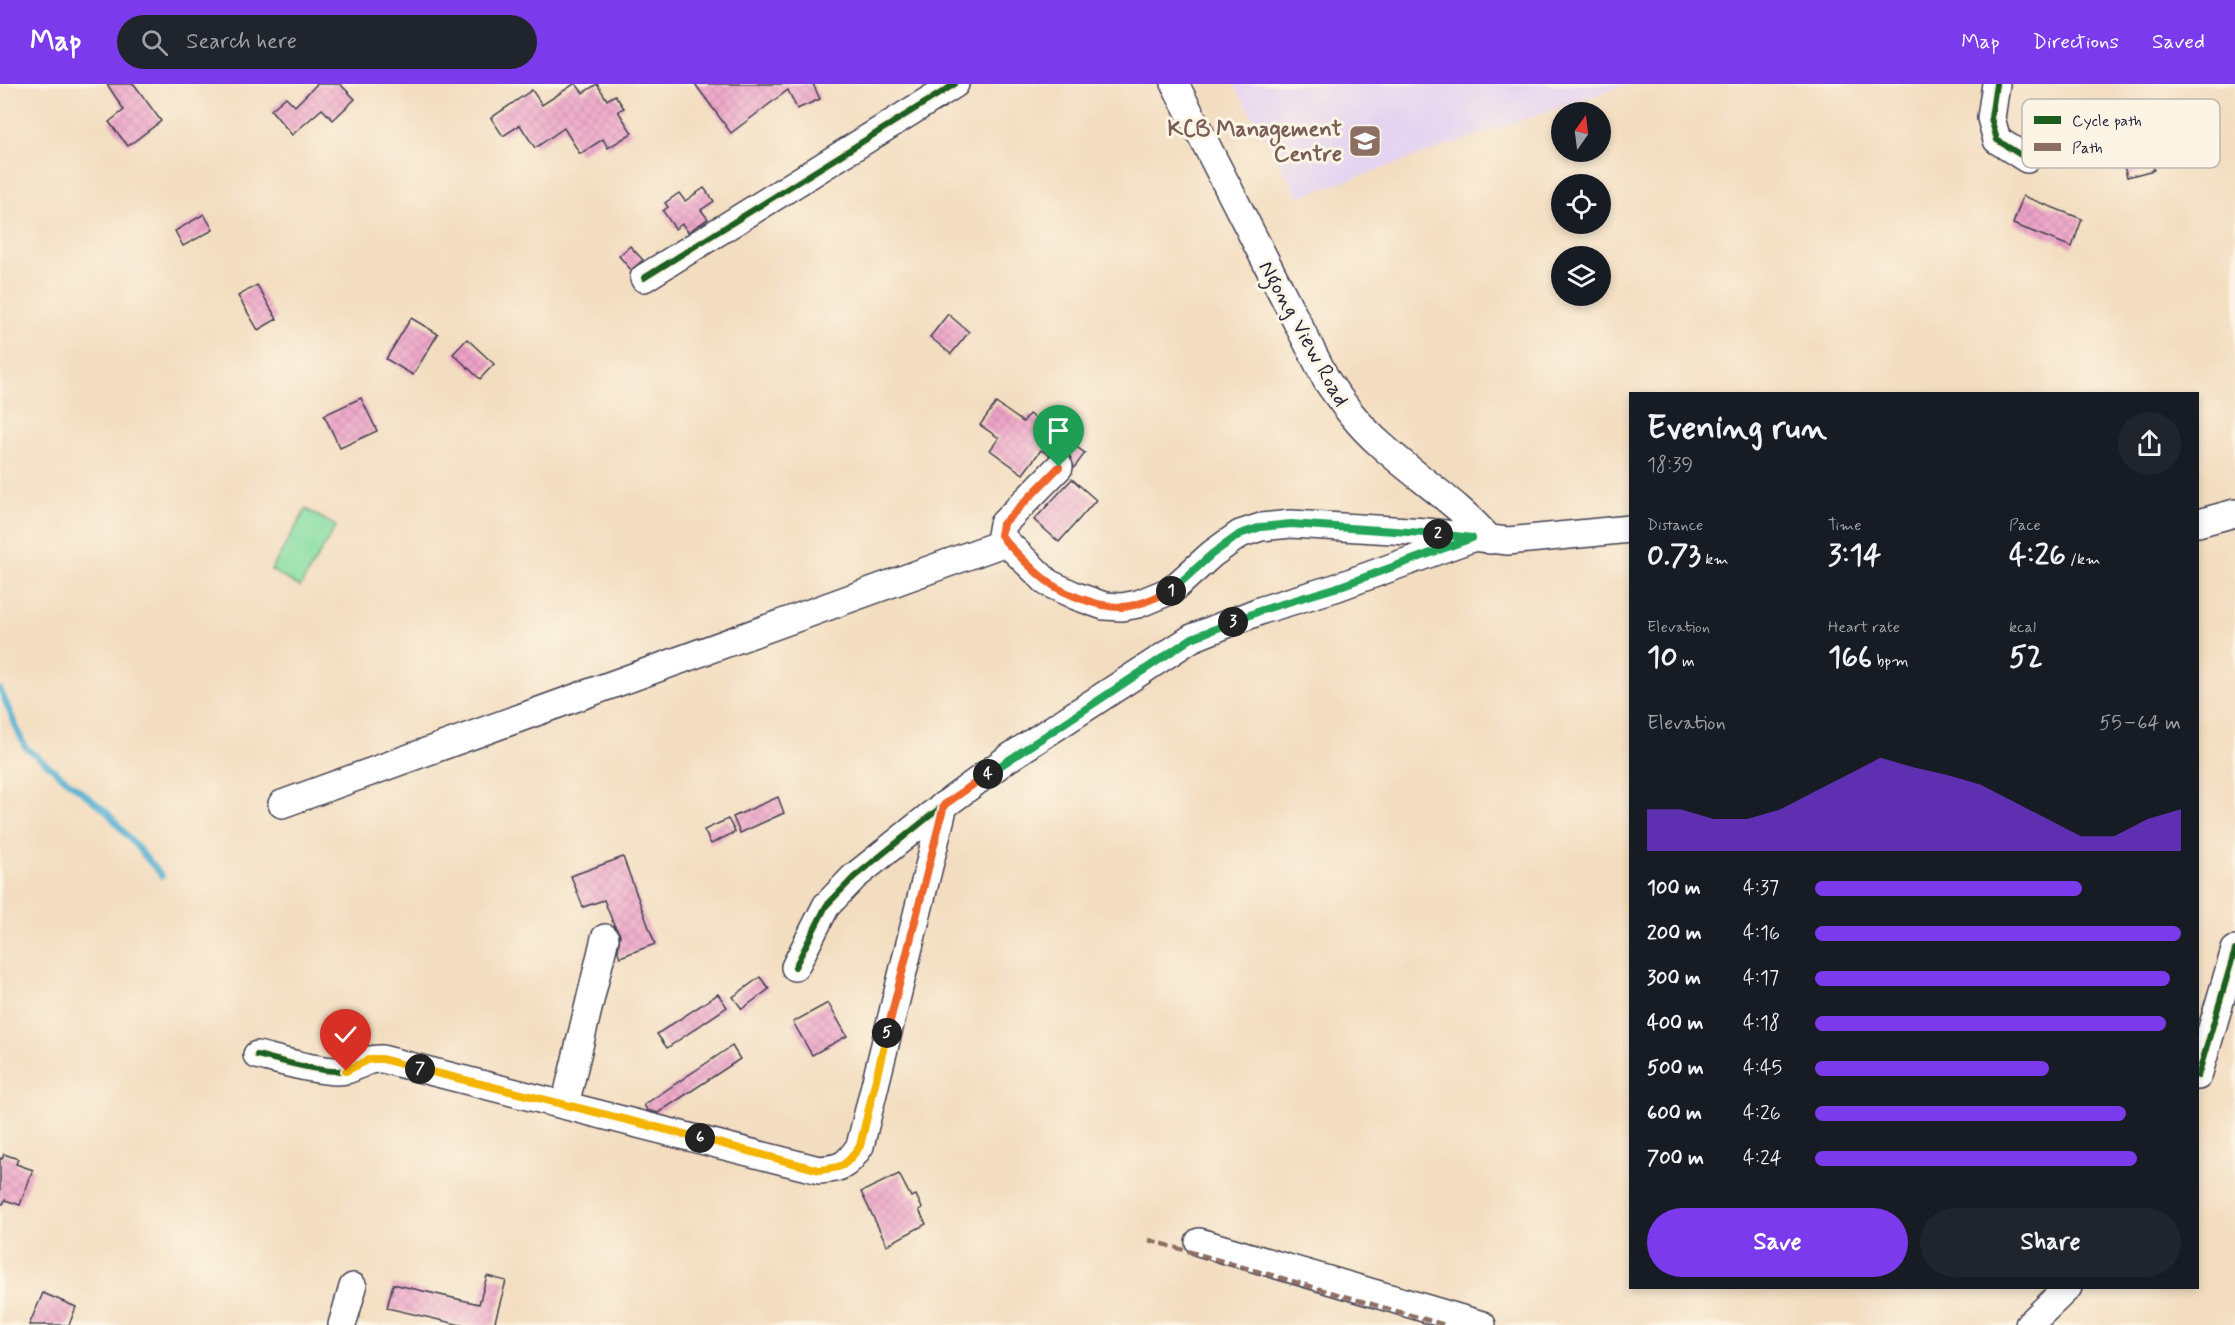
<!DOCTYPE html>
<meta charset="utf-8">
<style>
body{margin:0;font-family:Mynerve,sans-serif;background:#20242c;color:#f1f3f6;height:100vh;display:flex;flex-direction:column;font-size:22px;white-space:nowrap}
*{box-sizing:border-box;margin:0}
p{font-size:20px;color:#9ea1a6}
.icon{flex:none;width:33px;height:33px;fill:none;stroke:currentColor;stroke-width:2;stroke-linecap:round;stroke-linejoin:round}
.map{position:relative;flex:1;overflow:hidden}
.panel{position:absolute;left:1629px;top:308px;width:570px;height:897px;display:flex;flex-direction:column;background:#171b24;border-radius:0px;box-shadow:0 3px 9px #0003}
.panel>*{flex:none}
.needle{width:39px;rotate:14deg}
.tools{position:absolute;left:1551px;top:18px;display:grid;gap:12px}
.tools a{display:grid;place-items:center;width:60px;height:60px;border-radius:50%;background:#171b24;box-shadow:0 3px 9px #0003;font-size:30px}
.pin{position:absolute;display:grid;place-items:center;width:51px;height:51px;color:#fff;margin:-62px -26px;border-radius:50% 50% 50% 0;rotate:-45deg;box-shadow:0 0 6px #0007}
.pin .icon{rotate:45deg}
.km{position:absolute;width:30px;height:30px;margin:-15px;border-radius:50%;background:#222;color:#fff;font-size:16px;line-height:30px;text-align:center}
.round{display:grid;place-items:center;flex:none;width:63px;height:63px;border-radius:32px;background:#20242c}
.overview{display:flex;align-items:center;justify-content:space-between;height:102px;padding:0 18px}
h1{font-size:33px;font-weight:700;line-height:45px}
.metrics{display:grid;grid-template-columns:repeat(3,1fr);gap:9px;height:102px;padding:6px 18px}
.metrics div{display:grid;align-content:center}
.metrics b{font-size:30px;font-weight:700}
.metrics small{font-size:16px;font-weight:400}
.metrics p{font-size:16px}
.chart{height:168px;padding:12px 18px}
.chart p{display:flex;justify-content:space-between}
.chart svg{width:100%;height:108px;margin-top:6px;fill:#7c3aed;opacity:.7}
.primary-button{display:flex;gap:12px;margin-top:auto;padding:12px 18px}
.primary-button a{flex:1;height:69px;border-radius:36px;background:#7c3aed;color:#fff;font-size:24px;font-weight:700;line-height:69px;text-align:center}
.primary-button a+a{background:#20242c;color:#f1f3f6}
ul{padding:0 18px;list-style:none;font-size:20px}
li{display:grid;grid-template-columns:96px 72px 1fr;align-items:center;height:45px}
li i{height:15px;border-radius:8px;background:#7c3aed}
header{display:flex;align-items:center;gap:36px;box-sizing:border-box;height:84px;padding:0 30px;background:#7c3aed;color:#fff}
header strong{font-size:28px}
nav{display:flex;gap:33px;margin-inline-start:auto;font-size:21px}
.search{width:420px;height:54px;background:#20242c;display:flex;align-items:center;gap:15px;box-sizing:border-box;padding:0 21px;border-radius:33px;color:#9ea1a6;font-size:22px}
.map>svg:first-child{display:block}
</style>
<header>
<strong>Map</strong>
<div class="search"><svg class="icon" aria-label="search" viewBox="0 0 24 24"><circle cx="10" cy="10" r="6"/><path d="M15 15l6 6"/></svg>Search here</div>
<nav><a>Map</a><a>Directions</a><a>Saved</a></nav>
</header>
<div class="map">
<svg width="2235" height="1241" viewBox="0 0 2235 1241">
<defs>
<pattern id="building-cross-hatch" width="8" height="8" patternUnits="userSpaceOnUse" patternTransform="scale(1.5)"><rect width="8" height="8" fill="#eda2c7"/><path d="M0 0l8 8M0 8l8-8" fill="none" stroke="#cb8bac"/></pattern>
</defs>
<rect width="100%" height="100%" fill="#fcf5e5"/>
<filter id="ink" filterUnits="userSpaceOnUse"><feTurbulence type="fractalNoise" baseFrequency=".0167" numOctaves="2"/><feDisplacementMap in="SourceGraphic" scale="12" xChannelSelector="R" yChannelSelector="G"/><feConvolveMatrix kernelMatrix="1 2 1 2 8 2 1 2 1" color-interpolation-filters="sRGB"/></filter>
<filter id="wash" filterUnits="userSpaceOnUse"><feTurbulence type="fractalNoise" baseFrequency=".008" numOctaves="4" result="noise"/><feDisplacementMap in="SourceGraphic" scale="24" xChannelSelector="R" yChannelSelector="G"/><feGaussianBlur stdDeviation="1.35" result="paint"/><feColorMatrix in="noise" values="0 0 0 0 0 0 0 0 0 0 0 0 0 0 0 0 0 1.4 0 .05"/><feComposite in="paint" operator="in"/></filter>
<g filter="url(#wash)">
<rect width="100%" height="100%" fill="#f3ddc0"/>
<polygon fill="#e4d3f1" points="1234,0 1627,0 1299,113"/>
<polygon fill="#85dda2" stroke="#54806e" stroke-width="1.5" points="306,425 336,442 300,503 271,486"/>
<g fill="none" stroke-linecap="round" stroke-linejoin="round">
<polyline stroke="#54b0d2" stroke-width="6" points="0,605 25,663 106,727 162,792"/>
</g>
<g id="blocks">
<g fill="url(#building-cross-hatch)">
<polygon points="107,0 134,0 161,37 128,62 109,38 124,26"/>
<polygon points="317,0 340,0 355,15 333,36 322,25 292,51 271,26 286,13 295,22"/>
<polygon points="574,0 576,0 583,9 597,0 607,16 615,11 624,24 618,27 632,49 608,64 603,55 580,70 564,44 535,64 520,41 503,52 491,34 532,6 542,21"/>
<polygon points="695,0 813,0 820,15 797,25 788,6 731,49"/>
<polygon points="2141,33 2154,86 2127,93 2113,40"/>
<polygon points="704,104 714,117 701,126 708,135 688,148 682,140 675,145 663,127 668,123 665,119 679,109 685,117"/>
<polygon points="2023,112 2082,135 2072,163 2013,140"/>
<polygon points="204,130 213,146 183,162 175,147"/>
<polygon points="630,162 643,176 631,186 619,172"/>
<polygon points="257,201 277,235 258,246 238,212"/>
<polygon points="948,230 969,248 951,270 930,253"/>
<polygon points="411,234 438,250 413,291 386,275"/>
<polygon points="467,255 494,280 480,295 453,270"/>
<polygon points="361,314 377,347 340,364 324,331"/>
<polygon points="996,319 1023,338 1029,330 1085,369 1074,384 1070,372 1063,368 1055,368 1049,371 1041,366 1023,390 990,366 999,354 980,341"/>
<polygon points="1072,395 1096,416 1059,458 1034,436"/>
<polygon points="778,713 784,729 740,749 733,733"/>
<polygon points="728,735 735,748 711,760 704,746"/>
<polygon points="623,773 655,860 620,873 618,868 620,850 614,841 604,816 583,823 571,792"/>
<polygon points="760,893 769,905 742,925 733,913"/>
<polygon points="718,910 727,923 667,964 657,950"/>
<polygon points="828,919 847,952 812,971 793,938"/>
<polygon points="732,962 740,975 658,1029 647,1026 644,1021"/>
<polygon points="4,1070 18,1075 16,1080 33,1086 20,1121 5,1116 3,1120 0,1119 0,1074 2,1075"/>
<polygon points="899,1090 911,1113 916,1111 922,1124 919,1126 926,1140 887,1161 861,1108"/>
<polygon points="487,1192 506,1197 494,1241 461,1241 387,1224 393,1200 479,1220"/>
<polygon points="43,1209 76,1223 69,1241 29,1241"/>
</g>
</g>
</g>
<g filter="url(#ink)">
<use href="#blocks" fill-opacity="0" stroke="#413e4f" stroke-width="1.5"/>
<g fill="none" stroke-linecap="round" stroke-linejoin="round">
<g stroke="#413e4f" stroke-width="30">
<g id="minor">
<path d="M1175,0L1327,297C1343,320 1359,342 1381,361C1417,394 1458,419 1490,456"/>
<polyline points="1996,0 1991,34 1997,56 2027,75"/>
<polyline points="644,194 955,0"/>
<polyline points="1059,383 1003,440 1001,451 1006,458 1048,499 1076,512 1104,522 1122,523 1138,520 1172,506 1212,470 1240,450 1261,443 1291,440 1426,448 1508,457 1630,445"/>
<polyline points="2198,439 2235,429"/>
<polyline points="282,720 1006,458"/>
<polyline points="795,883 826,822 854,793 931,731 1007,675 1192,554 1262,526 1335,504 1472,454"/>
<path d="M257,971C278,976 328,991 346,986C361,982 365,974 382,975L819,1086C843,1084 846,1082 860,1062L944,721"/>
<polyline points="2198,992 2235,866"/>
<polyline points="565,1021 605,854"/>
<polyline points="1199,1158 1482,1241"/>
<polyline points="342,1241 353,1203"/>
<polyline points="2029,1241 2068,1203"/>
</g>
</g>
<use href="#minor" stroke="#fff" stroke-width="27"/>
<polyline stroke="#8d6e63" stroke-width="4.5" stroke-dasharray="9 4.5" stroke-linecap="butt" points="1149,1156 1445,1241"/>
<g stroke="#fcf5e5" stroke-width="10">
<g id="cycleway">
<polyline points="1996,0 1991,34 1997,56 2027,75"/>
<polyline points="644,194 955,0"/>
<polyline points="795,883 826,822 854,793 931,731 1007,675 1192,554 1262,526 1335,504 1472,454"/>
<path d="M257,971C278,976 328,991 346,986C361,982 365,974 382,975L819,1086C843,1084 846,1082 860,1062L944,721"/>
<polyline points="2198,992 2235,866"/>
</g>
</g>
<use href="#cycleway" stroke="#1b5e20" stroke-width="6"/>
</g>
</g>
<g fill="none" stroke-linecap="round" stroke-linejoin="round" filter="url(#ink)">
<g stroke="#fff" stroke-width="12">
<path id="split-1" d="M1059,383L1003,440L1001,451L1006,458C1019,471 1032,486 1047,497C1063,510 1101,524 1122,523C1139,522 1156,513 1171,507"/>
</g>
<g stroke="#fff" stroke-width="12">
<polyline id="split-2" points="1171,507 1212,470 1240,450 1261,443 1291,440 1438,450"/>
</g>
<g stroke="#fff" stroke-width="12">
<polyline id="split-3" points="1233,538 1262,526 1335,504 1472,454 1438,450"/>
</g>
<g stroke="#fff" stroke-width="12">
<polyline id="split-4" points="988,690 1192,554 1233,538"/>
</g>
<g stroke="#fff" stroke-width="12">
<polyline id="split-5" points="887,949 944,721 988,690"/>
</g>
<g stroke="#fff" stroke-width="12">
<path id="split-6" d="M700,1054L819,1086C843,1084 846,1082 860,1062L887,949"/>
</g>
<g stroke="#fff" stroke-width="12">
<polyline id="split-7" points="420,985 700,1054"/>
</g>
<g stroke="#fff" stroke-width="12">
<polyline id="split-8" points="346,987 370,975 382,975 420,985"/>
</g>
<use href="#split-1" stroke="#f0652b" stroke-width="8"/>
<use href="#split-2" stroke="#22a559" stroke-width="8"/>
<use href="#split-3" stroke="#22a559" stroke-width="8"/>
<use href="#split-4" stroke="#22a559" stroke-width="8"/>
<use href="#split-5" stroke="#f0652b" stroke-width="8"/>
<use href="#split-6" stroke="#f5b400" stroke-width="8"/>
<use href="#split-7" stroke="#f5b400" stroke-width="8"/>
<use href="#split-8" stroke="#f5b400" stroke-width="8"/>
</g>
<defs>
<g id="university-square" transform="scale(1.725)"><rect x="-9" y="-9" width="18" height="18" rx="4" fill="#8d6e63" stroke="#fcf5e5"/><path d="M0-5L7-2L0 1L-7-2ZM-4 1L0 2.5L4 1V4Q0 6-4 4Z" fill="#fff"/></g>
</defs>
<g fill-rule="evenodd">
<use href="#university-square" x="1365" y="57"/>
</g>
<g text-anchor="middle" stroke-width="6" stroke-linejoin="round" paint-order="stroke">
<g font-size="22" font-weight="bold" fill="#785e54" stroke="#fcf5e5" text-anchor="end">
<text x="1342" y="52">KCB Management<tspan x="1342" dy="25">Centre</tspan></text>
</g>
<g font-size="22" fill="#22223b" stroke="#fcf5e5">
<text transform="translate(1305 249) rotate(61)" y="8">Ngong View Road</text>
</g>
</g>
<rect x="2022" y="15" width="198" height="69" rx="9" fill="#fcf5e5" stroke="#bbb6b2" stroke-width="1.5"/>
<rect x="2034" y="32" width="27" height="8" fill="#1b5e20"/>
<rect x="2034" y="59" width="27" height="8" fill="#8d6e63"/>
<g font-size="16" fill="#22223b">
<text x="2072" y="42">Cycle path</text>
<text x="2072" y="69">Path</text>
</g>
</svg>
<div class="tools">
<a><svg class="needle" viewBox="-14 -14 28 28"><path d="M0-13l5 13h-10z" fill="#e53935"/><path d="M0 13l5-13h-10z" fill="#9ea1a6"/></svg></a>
<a><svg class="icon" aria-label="locate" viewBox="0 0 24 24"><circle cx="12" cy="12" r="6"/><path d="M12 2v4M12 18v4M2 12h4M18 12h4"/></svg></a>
<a><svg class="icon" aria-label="layers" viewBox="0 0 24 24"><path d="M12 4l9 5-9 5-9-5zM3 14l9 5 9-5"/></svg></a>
</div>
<div class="pin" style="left:1059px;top:383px;background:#1e9e55"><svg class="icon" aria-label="arrive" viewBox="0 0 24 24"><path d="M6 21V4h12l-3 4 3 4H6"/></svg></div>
<div class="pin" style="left:346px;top:987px;background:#d93025"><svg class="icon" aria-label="check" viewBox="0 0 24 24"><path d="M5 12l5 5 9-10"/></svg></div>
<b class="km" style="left:1171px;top:507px">1</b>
<b class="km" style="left:1438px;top:450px">2</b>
<b class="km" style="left:1233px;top:538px">3</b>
<b class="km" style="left:988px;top:690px">4</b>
<b class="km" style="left:887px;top:949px">5</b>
<b class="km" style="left:700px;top:1054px">6</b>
<b class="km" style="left:420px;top:985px">7</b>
<section class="panel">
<div class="overview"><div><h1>Evening run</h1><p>18:39</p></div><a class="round"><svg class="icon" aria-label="share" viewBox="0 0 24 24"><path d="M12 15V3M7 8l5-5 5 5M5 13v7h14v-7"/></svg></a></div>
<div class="metrics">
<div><p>Distance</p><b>0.73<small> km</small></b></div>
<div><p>Time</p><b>3:14</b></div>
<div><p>Pace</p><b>4:26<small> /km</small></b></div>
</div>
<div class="metrics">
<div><p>Elevation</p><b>10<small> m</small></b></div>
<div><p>Heart rate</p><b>166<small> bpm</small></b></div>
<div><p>kcal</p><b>52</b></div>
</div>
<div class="chart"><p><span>Elevation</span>55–64 m</p>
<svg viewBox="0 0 160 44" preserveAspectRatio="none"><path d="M0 44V27L10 27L20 31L30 31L40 27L50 20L60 13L70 6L80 10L90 13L100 17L110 24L120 31L130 38L140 38L150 31L160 27V44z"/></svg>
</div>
<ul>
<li><b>100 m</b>4:37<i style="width:73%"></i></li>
<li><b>200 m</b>4:16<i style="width:100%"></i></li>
<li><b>300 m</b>4:17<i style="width:97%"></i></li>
<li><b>400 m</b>4:18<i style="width:96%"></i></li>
<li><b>500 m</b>4:45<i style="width:64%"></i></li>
<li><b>600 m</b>4:26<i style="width:85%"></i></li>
<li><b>700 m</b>4:24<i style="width:88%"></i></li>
</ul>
<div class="primary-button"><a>Save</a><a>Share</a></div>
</section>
</div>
